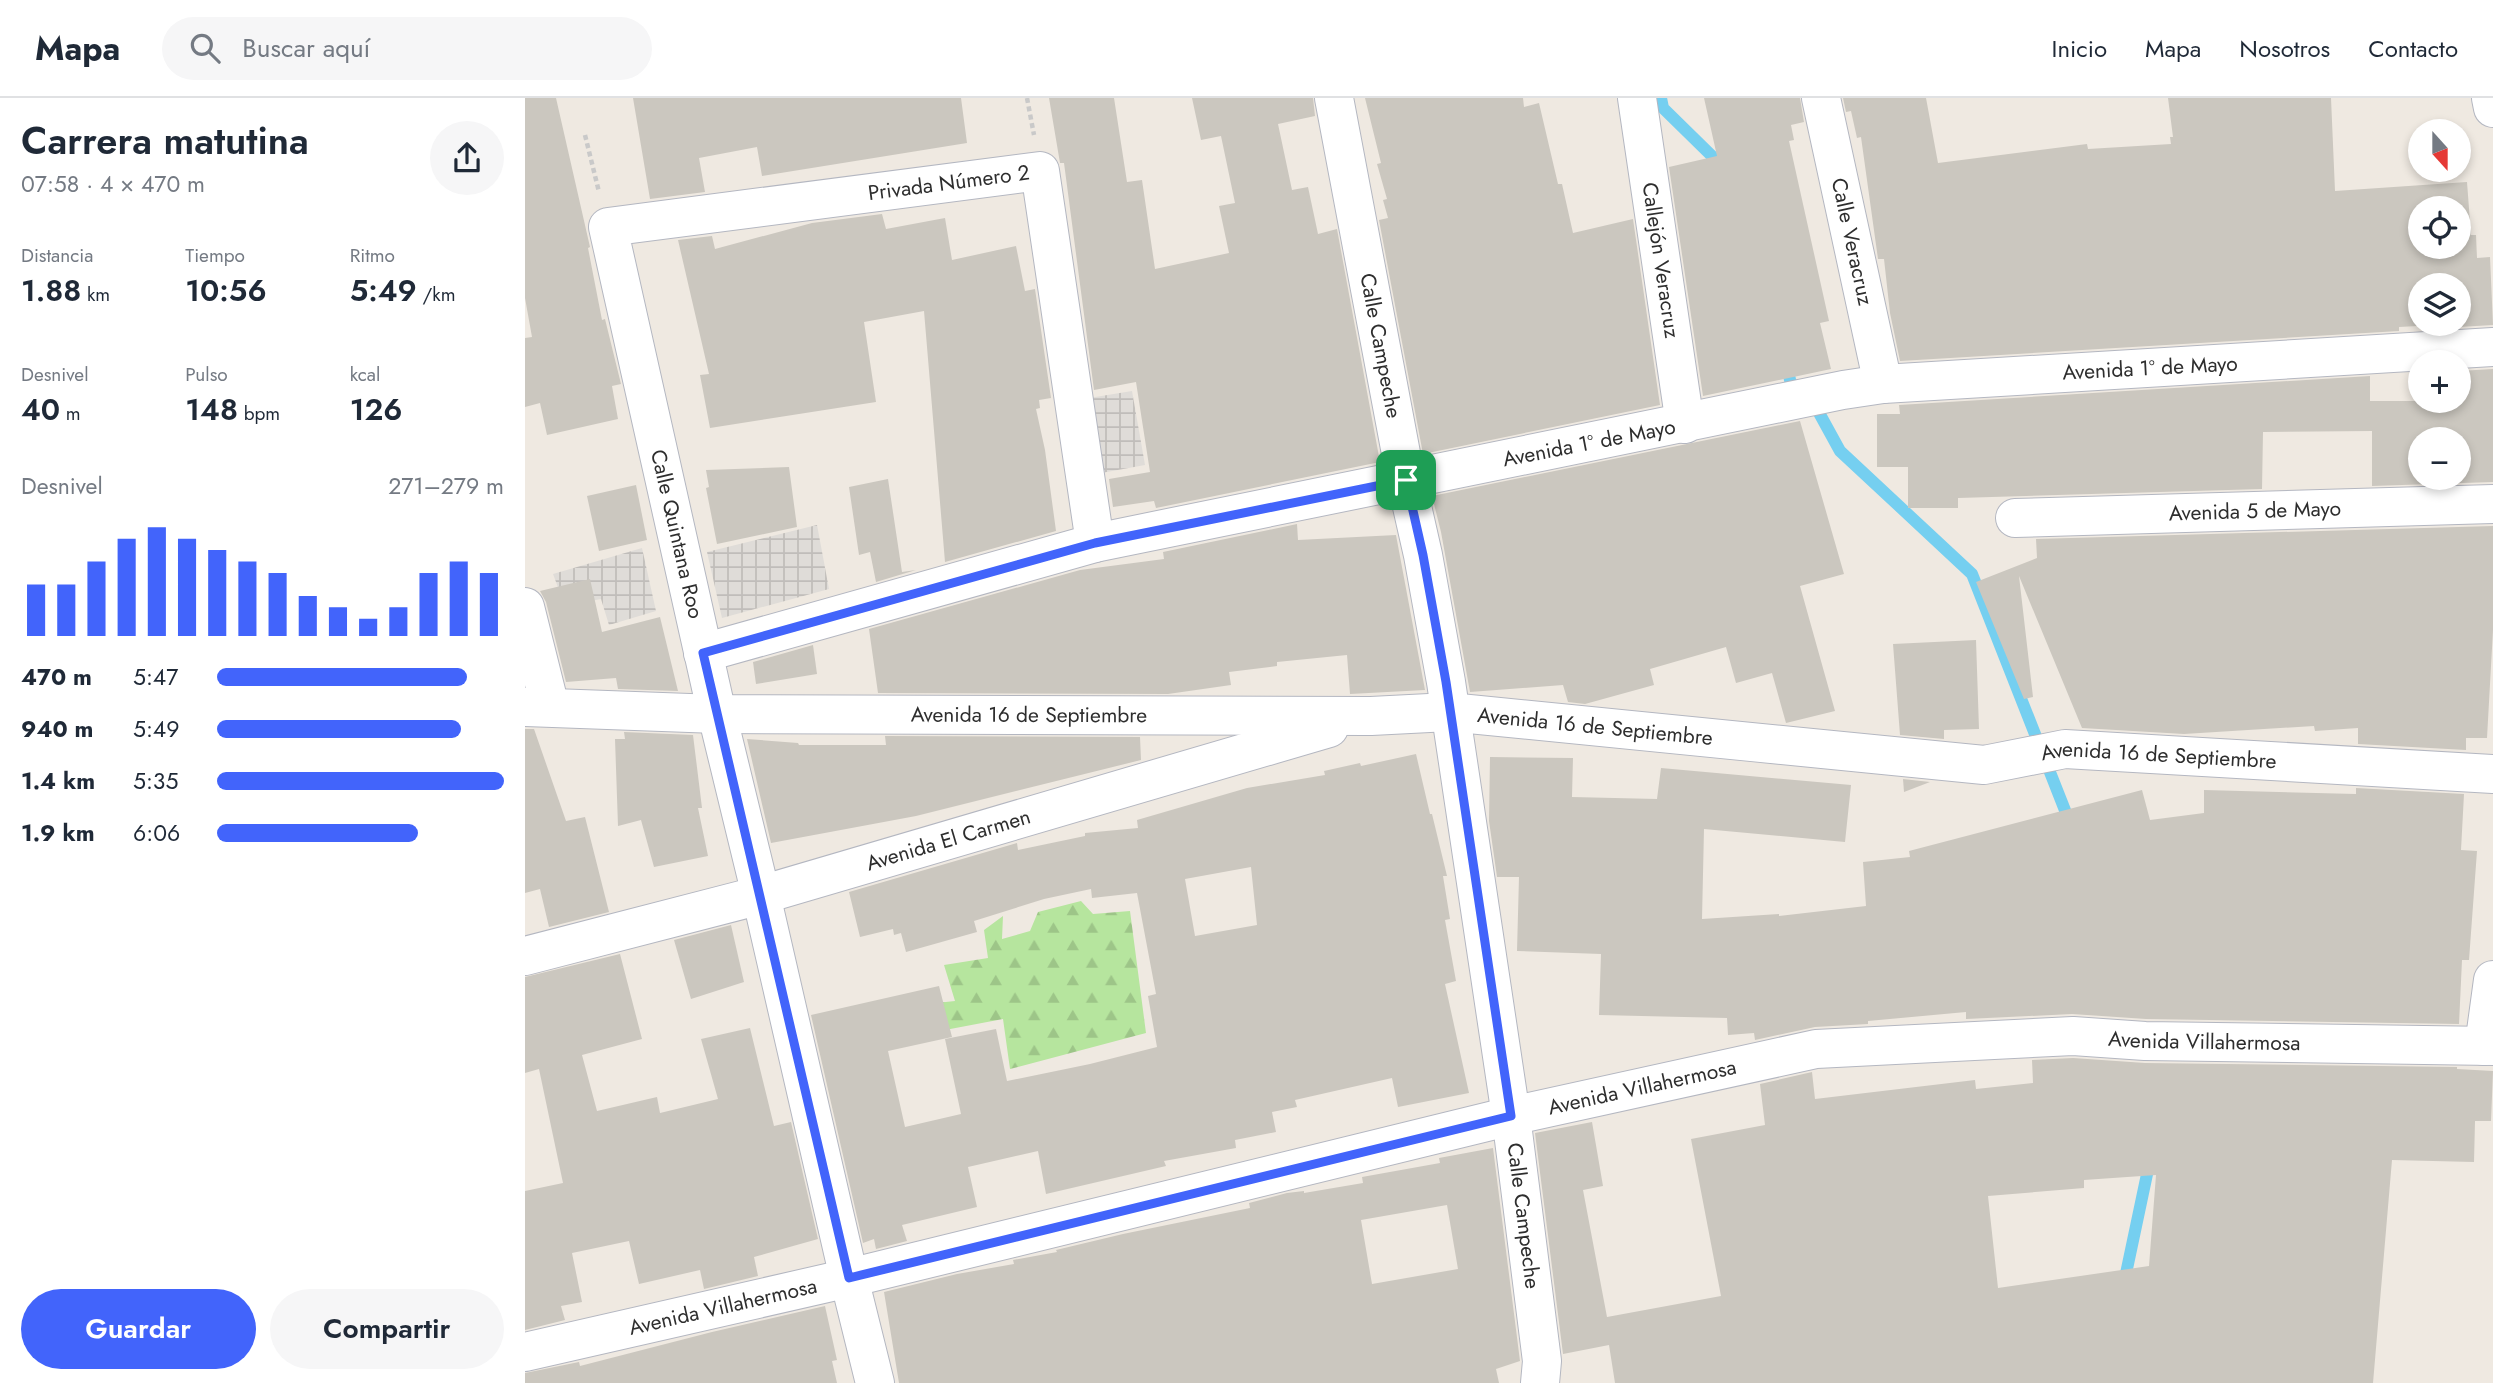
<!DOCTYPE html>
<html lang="es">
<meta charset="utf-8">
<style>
body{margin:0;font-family:Jost,sans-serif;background:#f6f6f7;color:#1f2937;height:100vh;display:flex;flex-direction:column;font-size:26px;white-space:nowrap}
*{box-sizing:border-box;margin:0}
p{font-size:23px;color:#747a83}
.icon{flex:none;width:38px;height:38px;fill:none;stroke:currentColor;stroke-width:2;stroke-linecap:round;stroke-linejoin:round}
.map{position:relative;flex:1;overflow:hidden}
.drawer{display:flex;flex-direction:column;background:#fff;width:525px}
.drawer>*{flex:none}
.needle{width:46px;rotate:159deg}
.controls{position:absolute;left:1883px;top:21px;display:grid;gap:14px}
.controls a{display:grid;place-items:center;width:63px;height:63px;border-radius:50%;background:#fff;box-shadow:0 4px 10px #0003;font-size:35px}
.pin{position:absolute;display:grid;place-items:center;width:60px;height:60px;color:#fff;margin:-30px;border-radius:14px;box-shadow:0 4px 10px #0006}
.round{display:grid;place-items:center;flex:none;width:74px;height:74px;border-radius:37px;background:#f6f6f7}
.overview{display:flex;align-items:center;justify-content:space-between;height:119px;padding:0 21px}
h1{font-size:38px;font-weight:600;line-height:52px}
.metrics{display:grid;grid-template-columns:repeat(3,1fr);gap:10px;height:119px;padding:7px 21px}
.metrics div{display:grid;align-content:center}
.metrics b{font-size:30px;font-weight:600}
.metrics small{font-size:19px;font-weight:400}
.metrics p{font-size:19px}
.chart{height:196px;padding:14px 21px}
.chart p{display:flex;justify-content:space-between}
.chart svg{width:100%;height:126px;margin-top:7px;stroke:#4264fb;stroke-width:6}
.cta{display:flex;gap:14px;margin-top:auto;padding:14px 21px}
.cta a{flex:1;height:80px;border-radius:42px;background:#4264fb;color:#fff;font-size:28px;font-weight:600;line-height:80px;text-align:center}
.cta a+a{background:#f6f6f7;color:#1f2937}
ul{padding:0 21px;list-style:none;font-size:23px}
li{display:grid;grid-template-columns:112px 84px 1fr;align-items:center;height:52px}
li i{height:18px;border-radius:9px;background:#4264fb}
header{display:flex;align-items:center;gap:42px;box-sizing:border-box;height:98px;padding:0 35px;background:#fff;border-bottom:2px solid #e0e1e3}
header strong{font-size:33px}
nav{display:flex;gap:38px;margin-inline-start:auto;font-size:24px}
.search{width:490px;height:63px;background:#f6f6f7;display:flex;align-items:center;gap:18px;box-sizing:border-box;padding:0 24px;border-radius:38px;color:#747a83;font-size:26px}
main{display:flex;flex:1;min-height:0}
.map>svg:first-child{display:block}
</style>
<header>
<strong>Mapa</strong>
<div class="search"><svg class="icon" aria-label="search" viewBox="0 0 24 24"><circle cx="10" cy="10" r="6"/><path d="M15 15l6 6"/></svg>Buscar aquí</div>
<nav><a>Inicio</a><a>Mapa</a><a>Nosotros</a><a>Contacto</a></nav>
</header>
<main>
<section class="drawer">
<div class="overview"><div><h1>Carrera matutina</h1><p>07:58 · 4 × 470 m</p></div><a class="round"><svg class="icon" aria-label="share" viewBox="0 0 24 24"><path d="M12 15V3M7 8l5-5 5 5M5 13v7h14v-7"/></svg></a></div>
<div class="metrics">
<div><p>Distancia</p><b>1.88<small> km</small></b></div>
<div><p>Tiempo</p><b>10:56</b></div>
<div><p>Ritmo</p><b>5:49<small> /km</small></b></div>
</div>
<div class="metrics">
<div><p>Desnivel</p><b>40<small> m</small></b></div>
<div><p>Pulso</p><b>148<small> bpm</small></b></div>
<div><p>kcal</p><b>126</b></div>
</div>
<div class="chart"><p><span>Desnivel</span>271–279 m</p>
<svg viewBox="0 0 160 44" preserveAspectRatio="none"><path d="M5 44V26M15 44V26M25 44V18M35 44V10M45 44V6M55 44V10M65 44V14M75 44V18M85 44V22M95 44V30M105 44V34M115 44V38M125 44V34M135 44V22M145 44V18M155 44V22"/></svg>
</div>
<ul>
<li><b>470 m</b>5:47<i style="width:87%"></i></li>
<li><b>940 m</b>5:49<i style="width:85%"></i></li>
<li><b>1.4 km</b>5:35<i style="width:100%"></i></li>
<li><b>1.9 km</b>6:06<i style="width:70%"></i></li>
</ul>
<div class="cta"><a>Guardar</a><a>Compartir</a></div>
</section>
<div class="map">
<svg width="1968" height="1285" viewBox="0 0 1968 1285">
<defs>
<pattern id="forest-firs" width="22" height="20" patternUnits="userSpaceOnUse" patternTransform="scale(1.75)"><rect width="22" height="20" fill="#b6e59e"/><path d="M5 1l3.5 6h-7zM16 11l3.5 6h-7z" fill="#9dc588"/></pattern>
<pattern id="plaza-grid" width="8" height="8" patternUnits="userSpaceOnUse" patternTransform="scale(1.75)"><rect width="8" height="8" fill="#dfdcd8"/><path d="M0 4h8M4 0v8" fill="none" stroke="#c0bdba"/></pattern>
</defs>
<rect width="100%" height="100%" fill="#efe9e1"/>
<polygon fill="url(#forest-firs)" points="556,803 568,816 605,813 621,935 485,971 478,921 399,936 393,907 430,903 419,867 463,860 459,832 478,818 477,841 505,833 513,814"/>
<g fill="url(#plaza-grid)">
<polygon points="607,293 620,367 571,376 558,301"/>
<polygon points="292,427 304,491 197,520 182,454"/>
<polygon points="117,450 131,513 84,527 76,501 40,508 28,476"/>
</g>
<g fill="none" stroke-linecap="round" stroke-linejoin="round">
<g stroke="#75cff0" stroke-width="12">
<polyline points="1136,0 1138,10 1192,63 1200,66"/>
<polyline points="1261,265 1266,286 1281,291 1315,353 1447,476 1545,725"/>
<polyline points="1599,1185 1625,1062"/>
</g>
</g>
<g fill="#cbc7bf" fill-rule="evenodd">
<polygon points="0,0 31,0 65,149 63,150 77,222 80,221 96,286 87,288 93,321 22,337 15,305 0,309 0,240 7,239 0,200"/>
<polygon points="108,0 436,0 442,45 237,78 232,49 174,60 180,94 125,101"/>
<polygon points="524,0 589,0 602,84 617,82 630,171 704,155 694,108 710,105 696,38 676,42 667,0 788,0 790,18 753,26 767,92 783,89 793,136 812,131 855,364 631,410 629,403 588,409 584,381 625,374 611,284 569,292 539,65 535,65"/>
<polygon points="840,0 998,0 999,9 1014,5 1033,86 1037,86 1048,135 1108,121 1135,307 898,356 854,122 863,120 858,102 862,101 852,66 856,65"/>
<polygon points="1179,0 1275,0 1279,24 1266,27 1269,42 1264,43 1304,223 1295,225 1306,271 1178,298 1144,69 1192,58"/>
<path d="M1318,0H1401L1413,65L1562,46L1563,51L1646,46L1645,39H1648L1643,0H1806L1810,93L1942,84L1946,137H1951L1952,160L1965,159L1968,227L1934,229V187H1895V226H1929L1874,229V233L1375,263L1365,215L1359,161H1353L1336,39L1332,40L1326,13L1321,14ZM1895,110H1934V149H1895Z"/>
<polygon points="357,116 361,131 420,120 427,162 491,148 500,193 510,191 526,300 514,302 515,310 511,311 520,352 531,433 420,464 399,213 339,224 351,304 185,330 175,277 184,276 153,142 187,138 190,151 287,125"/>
<path d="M1968,271V384L1847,388V333L1738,334L1737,391L1433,400V410H1383V369H1352V316H1375L1374,307L1845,278V303H1934V273ZM1895,341H1934V380H1895Z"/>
<polygon points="1275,323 1319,476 1275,488 1310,613 1261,625 1247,575 1211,585 1201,549 1125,571 1129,587 1060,606 1043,604 1038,587 945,594 916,434 907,398"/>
<polygon points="264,369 272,429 192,446 181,390 184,389 181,372"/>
<polygon points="363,381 377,474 391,472 351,484 345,454 334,457 324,389"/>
<polygon points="111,387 122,442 74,453 62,398"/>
<polygon points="772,426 773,442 871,437 900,592 825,596 822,557 752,564 752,568 704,574 706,587 643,596 353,595 344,531 555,472 639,461 638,454"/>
<polygon points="1968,428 1968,532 1962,640 1941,640 1941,652 1833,646 1833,630 1790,633 1789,628 1659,636 1557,630 1494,478 1508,599 1499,601 1451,484 1512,460 1511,441"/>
<polygon points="65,481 77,534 135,519 153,593 93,591 91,580 41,584 21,504 15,493"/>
<polygon points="1451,542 1454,631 1419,632 1419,641 1375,637 1368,546"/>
<polygon points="288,547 292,576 231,586 228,564"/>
<polygon points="0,631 9,631 41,723 60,719 84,814 24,829 15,791 0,795"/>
<polygon points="99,634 168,637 177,710 173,710 183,758 129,769 116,722 93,728 90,641 100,641"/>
<polygon points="360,638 615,639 616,662 391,718 246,745 222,641 273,645 274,647 361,647"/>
<path d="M891,656L905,716H907L922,778H918L925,821L920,822L931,883L920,886L944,995L873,1009L867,980L770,1002L772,1009L747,1014L751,1034L710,1042L711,1050L639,1063L641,1068L521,1096L513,1053L443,1069L452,1109L377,1127L382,1143L351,1151L349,1141L338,1145L286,917L414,888L427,939L363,953L380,1029L436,1016L420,941L471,931L482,983L565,966L632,949L623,898L631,896L612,795L567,800L566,791L519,801L449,823L452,834L381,854L376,835L369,837L368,831L335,839L324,794L492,745L493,752L560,738V735L613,730L612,722L722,690L800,677L799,673L835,665L836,668ZM726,769L732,827L670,838L660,781Z"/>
<polygon points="965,659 1048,660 1047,699 1132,701 1136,670 1326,687 1320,744 1179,731 1177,821 1254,816 1254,818 1341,808 1338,764 1385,759 1384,753 1617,692 1625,722 1679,715 1679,692 1831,696 1831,690 1939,696 1936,752 1952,753 1944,862 1937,862 1934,926 1621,921 1547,916 1441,921 1441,914 1343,923 1343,926 1290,929 1230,942 1229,935 1203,937 1202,920 1074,917 1076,856 992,853 994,779 972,779 964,723"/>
<polygon points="1378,681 1405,684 1379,694"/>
<polygon points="206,827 219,884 166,901 149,842"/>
<polygon points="95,856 117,941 57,957 72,1013 132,999 135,1015 193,1001 176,941 225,930 249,1028 266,1024 293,1141 229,1159 233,1178 179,1191 175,1172 114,1186 104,1143 47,1155 57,1204 36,1208 40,1222 0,1232 0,1093 38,1085 14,971 0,975 0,879"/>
<path d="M1548,960L1620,965L1932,969V971L1968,973L1966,1023H1950L1949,1064L1867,1062L1848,1285H1090L1084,1247L1038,1256L1010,1035L1067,1024L1078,1088L1058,1092L1082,1219L1196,1198L1166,1041L1240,1027L1235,986L1287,974L1290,1001L1450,982L1451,991L1508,985L1507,962ZM1631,1077L1624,1168L1473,1190L1463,1098L1559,1090V1082Z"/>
<path d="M968,1050L995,1263L971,1271L974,1285H374L359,1194L432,1176L489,1166L488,1162L532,1154L531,1152L598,1136L725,1110L724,1105L762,1095L779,1093V1095L838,1085L837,1079L915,1065L914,1060ZM922,1107L933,1171L847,1186L836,1122Z"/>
<polygon points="300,1208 312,1262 307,1263 312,1285 0,1285 0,1275 54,1264 55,1268 187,1234"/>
</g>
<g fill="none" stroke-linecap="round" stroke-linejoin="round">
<g stroke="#b4b7c1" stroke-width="40">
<g id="minor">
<path id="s1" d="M809,0L881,382L898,457L921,584L986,1018L1017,1263L1015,1285"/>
<path id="s2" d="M1112,0L1160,326"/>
<path id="s3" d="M1296,0L1358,286"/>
<polyline points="1966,0 1968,10"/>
<path id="s4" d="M1490,420L1968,406"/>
<polyline points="0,509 25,609"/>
<polyline points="178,555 570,445 1318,292 1358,286 1968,249"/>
<path id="s5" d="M0,609L192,616L846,618L924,614L1459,667L1540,651L1968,676"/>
<path id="s6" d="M0,858L236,797L804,630"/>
<polyline points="1959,948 1968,882"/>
<path id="s7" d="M0,1254L324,1180L986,1018L1291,951L1548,938L1620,943L1968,948"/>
<path id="s8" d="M350,1285L324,1180L236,797L192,616L83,129L515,73L570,445"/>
</g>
</g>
<g stroke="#c9c9c9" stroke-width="4.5" stroke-dasharray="5 3.5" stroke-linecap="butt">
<polyline points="502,0 509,37"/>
<polyline points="60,37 74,94"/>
</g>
<use href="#minor" stroke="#fff" stroke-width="38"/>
</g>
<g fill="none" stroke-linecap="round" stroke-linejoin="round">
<g stroke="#fff" stroke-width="14">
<polygon id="route" points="881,382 898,457 921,584 986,1018 324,1180 178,555 570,445"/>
</g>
<use href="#route" stroke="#4264fb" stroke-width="9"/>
</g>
<g text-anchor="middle" stroke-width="5" stroke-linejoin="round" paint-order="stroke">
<g font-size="21" fill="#2e2e2e" stroke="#fff">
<text dy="7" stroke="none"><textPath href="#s8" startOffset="1530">Privada Número 2</textPath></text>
<text dy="7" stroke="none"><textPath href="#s3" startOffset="147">Calle Veracruz</textPath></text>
<text dy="7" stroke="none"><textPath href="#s2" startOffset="164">Callejón Veracruz</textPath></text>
<text dy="7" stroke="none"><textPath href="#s1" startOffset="252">Calle Campeche</textPath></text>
<text transform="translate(1625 270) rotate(-3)" y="7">Avenida 1º de Mayo</text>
<text transform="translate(1064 345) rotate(-11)" y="7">Avenida 1º de Mayo</text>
<text dy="7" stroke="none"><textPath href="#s4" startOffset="240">Avenida 5 de Mayo</textPath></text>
<text transform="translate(152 436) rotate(77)" y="7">Calle Quintana Roo</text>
<text dy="7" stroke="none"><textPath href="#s5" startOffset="504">Avenida 16 de Septiembre</textPath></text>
<text dy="7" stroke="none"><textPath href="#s5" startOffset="1071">Avenida 16 de Septiembre</textPath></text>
<text dy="7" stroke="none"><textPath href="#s5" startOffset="1638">Avenida 16 de Septiembre</textPath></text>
<text dy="7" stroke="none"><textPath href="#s6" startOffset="439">Avenida El Carmen</textPath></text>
<text dy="7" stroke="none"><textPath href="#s7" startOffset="1715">Avenida Villahermosa</textPath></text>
<text dy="7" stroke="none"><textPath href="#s7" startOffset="1148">Avenida Villahermosa</textPath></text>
<text dy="7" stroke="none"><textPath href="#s1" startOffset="1134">Calle Campeche</textPath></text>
<text dy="7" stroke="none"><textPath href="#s7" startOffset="203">Avenida Villahermosa</textPath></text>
</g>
</g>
</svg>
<div class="controls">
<a><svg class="needle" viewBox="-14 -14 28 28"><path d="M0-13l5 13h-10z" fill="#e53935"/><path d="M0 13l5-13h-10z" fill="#747a83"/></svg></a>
<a><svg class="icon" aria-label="locate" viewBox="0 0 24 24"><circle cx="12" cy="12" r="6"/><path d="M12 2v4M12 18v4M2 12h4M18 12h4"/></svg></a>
<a><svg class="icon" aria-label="layers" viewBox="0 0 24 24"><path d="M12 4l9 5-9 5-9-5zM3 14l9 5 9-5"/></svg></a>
<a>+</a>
<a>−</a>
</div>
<div class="pin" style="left:881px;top:382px;background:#1e9e55"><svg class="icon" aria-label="arrive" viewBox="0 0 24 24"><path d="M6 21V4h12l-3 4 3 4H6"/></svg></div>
</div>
</main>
